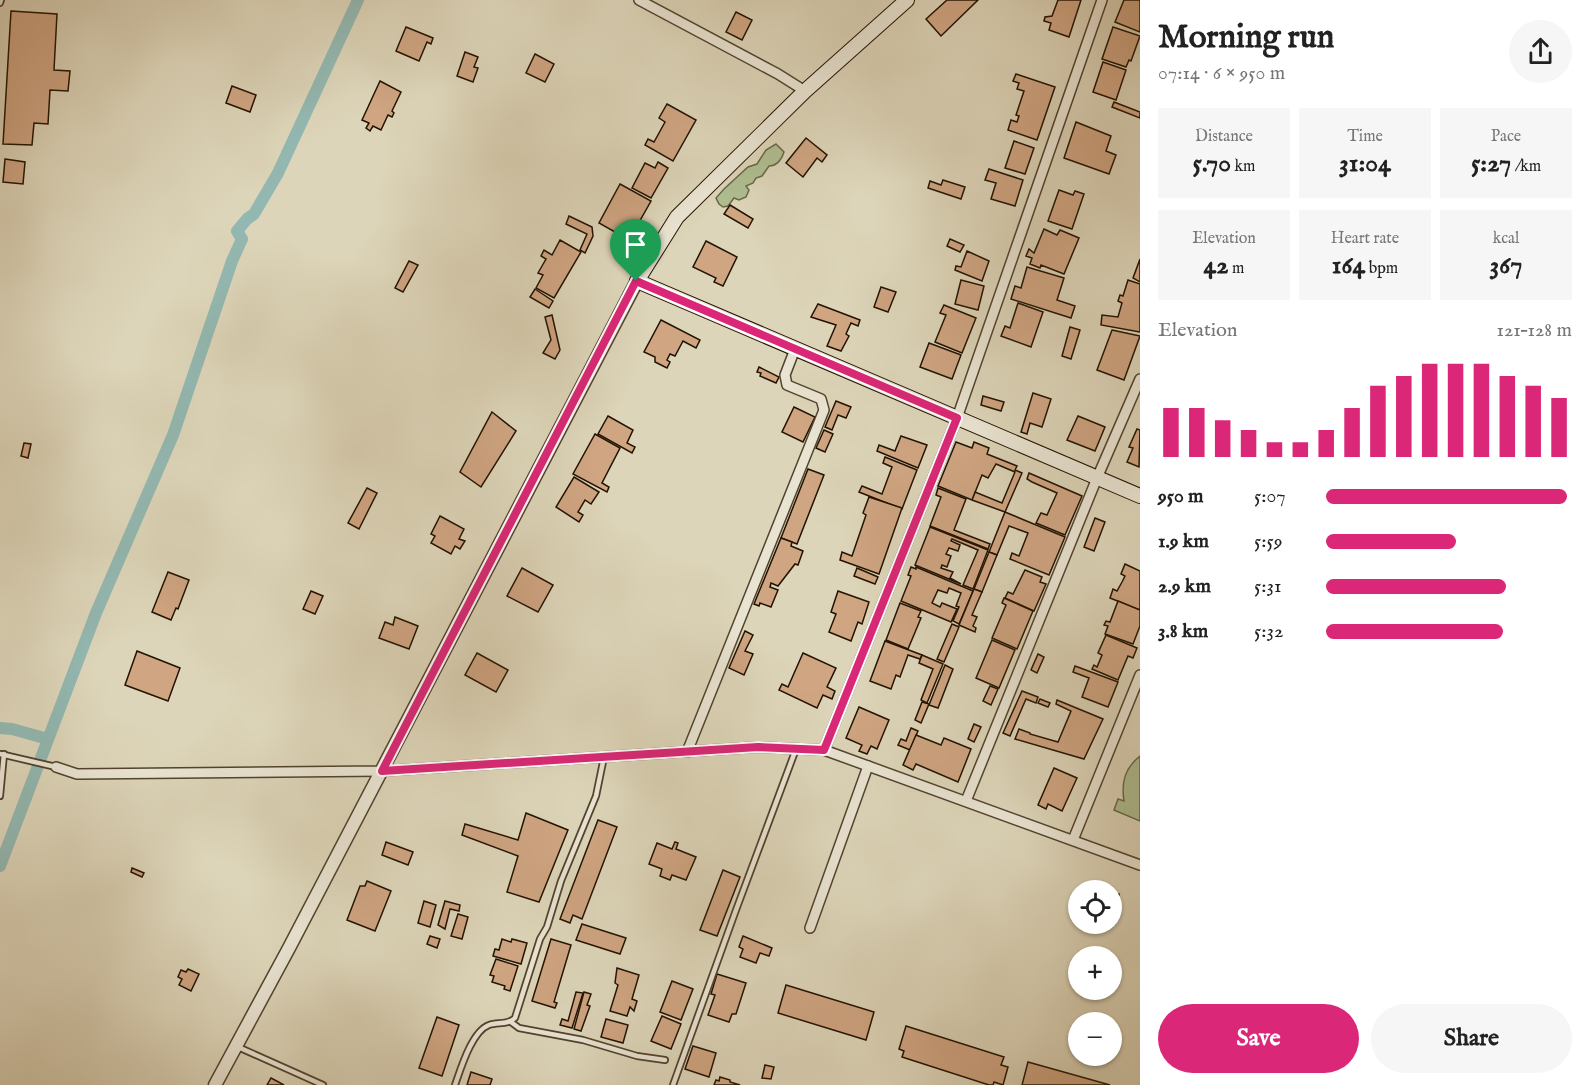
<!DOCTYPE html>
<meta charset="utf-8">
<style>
body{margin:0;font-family:"IM FELL English",serif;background:#f6f6f6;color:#222;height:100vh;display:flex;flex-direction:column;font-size:22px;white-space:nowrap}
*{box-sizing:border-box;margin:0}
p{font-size:20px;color:#767676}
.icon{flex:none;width:33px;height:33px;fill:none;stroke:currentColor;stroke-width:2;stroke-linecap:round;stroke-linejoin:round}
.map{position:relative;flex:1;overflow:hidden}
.sheet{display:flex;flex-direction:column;background:#fff;width:450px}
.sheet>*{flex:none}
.tools{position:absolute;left:1068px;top:880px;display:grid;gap:12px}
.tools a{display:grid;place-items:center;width:54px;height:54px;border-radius:50%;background:#fff;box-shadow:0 2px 4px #0004;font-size:30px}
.pin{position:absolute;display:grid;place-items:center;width:51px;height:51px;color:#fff;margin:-62px -26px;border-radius:50% 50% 50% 0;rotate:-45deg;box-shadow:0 0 6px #0007}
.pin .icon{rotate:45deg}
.round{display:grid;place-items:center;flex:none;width:63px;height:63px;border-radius:32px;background:#f6f6f6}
.summary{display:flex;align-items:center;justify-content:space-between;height:102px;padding:0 18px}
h1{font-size:33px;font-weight:700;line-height:45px}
.metrics{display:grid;grid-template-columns:repeat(3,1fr);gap:9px;height:102px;padding:6px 18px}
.metrics div{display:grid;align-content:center;border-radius:0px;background:#f6f6f6;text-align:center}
.metrics b{font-size:26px;font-weight:700}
.metrics small{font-size:16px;font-weight:400}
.metrics p{font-size:16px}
.chart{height:168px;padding:12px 18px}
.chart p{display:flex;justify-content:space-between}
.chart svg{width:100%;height:108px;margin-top:6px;stroke:#db2777;stroke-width:6}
.primary-button{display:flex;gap:12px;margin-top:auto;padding:12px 18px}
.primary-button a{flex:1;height:69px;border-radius:36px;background:#db2777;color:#fff;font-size:24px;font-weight:700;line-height:69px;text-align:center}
.primary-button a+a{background:#f6f6f6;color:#222}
ul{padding:0 18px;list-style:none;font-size:20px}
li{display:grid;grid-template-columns:96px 72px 1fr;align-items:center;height:45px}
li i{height:15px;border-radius:8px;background:#db2777}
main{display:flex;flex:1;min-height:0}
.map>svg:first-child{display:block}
</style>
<main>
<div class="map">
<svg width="1140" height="1085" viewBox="0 0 1140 1085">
<rect width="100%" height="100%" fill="#ddd5b9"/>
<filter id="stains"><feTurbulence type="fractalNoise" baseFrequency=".00333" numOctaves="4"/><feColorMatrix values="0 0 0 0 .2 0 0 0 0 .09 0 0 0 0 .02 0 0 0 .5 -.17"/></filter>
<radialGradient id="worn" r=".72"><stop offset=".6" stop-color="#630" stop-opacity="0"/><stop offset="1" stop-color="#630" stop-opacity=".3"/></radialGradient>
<g fill="#afbe91" stroke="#686849" stroke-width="1.5">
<path d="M776,144L784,152C782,159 777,166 769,166L762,176L756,178L753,183L746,186L749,190L746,197L739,200L734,198L728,206L723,207L719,204L716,198L724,189L748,167L757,164L766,150Z"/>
<path d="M1140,756V821L1114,810L1118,799L1124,801C1121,782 1125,768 1140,756Z"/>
</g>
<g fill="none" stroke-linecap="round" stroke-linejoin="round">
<g stroke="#93b8b1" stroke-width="12">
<polyline points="0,728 12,729 48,739"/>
<polyline points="0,866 96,613 173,435 232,261 242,239 237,231 247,219 254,214 278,173 358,0"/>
</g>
</g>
<g fill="#cfa582" stroke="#221201" stroke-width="1.5">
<polygon points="947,0 978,0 941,36 926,19"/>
<polygon points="1058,0 1081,0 1069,37 1049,30 1051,23 1044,21 1045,17 1052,16"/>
<polygon points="1124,0 1140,0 1140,32 1115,22"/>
<polygon points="11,11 57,14 54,70 70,71 68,91 50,90 48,124 34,123 32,145 3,144"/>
<polygon points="736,12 752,20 742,40 726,32"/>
<polygon points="406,27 433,38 431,44 427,42 419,61 396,51"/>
<polygon points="1113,27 1140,36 1131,61 1129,60 1126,67 1102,59"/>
<polygon points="465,52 478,57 474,67 478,68 473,82 457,76"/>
<polygon points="535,54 554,64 545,82 526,73"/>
<polygon points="1103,62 1126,70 1116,100 1093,92"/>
<polygon points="1016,74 1055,87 1037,140 1008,130 1011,120 1017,122 1019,116 1016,115 1024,91 1017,89 1019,83 1013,81"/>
<polygon points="380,81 401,92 392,111 394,113 392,117 388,115 381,130 373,126 370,131 366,128 369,123 362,120"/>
<polygon points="232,86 256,95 250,112 226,103"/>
<polygon points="1114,102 1140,112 1140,118 1112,107"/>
<polygon points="667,104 696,120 673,161 645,145 648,139 654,142 665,122 659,118"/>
<polygon points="1076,122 1111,136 1106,151 1116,155 1109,174 1064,158"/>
<polygon points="806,138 827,155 822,162 817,158 803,177 786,163"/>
<polygon points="1014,141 1034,148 1025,174 1005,168"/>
<polygon points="5,159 25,162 23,184 3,182"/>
<polygon points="658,162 668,168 651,198 632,188 645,163 655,168"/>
<polygon points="989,169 1023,180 1015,206 991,199 996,183 985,180"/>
<polygon points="943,180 965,187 961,199 928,188 930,181 941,185"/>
<polygon points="620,184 651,201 629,240 599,223"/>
<polygon points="1059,190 1073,195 1075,191 1084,194 1072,229 1048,221"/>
<polygon points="730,205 753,219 748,228 724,214"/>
<polygon points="569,216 592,227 593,236 585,253 580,250 587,234 566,224"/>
<polygon points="1044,229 1057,235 1060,230 1079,238 1064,274 1041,265 1040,268 1030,264 1032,258 1026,256 1029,249 1034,253"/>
<polygon points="950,239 964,245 960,252 947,246"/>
<polygon points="560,240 581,252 554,298 536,288 543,275 538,273 546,259 541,256 544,250 552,255"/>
<polygon points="706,241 737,257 723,286 714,282 716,278 693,267"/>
<polygon points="967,251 989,261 982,281 955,270 956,266 961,267"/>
<polygon points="1140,259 1140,282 1133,278"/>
<polygon points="409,261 418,265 403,292 395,288"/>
<polygon points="1027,267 1064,278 1057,300 1075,306 1071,318 1011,299 1015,286 1021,288"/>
<polygon points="961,280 984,286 978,310 955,304"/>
<polygon points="1128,280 1140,284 1140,332 1101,325 1102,315 1118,317 1122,303 1118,301 1120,295 1123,296"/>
<polygon points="881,287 896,292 888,312 874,307"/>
<polygon points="535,289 553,301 549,308 530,297"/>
<polygon points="1018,303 1043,312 1031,347 1001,336 1005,326 1010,328"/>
<polygon points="818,304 860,320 858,326 851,323 846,334 849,336 841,351 827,346 836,325 811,317"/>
<polygon points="944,305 976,318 962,353 935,342 946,315 940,313"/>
<polygon points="552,315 560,350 555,359 543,353 551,340 545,317"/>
<polygon points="661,320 700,340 696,348 683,341 675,356 670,354 667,360 670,362 667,368 655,362 655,357 644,352"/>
<polygon points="1070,327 1080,330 1071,359 1062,356"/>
<polygon points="1112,330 1140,336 1124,380 1097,370"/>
<polygon points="929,343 961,355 952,379 920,367"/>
<polygon points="759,367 779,377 776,383 760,376 761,373 757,372"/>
<polygon points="1033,393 1051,399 1042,427 1030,423 1027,434 1021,432"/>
<polygon points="983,396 1004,402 1001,411 981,405"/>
<polygon points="836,401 851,407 846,418 838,415 832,430 825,427"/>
<polygon points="794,407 815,417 803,442 782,432"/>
<polygon points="492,412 516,431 481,487 460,472"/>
<polygon points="608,416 633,430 627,443 635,447 632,453 598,434"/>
<polygon points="1078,416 1105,427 1095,451 1067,440"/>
<polygon points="1137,429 1140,430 1139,467 1127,462 1133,448 1129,447"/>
<polygon points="824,430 833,434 825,452 816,448"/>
<polygon points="595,434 620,448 602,483 609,487 607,492 573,474"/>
<polygon points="901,436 927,445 918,468 877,451 879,445 895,451"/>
<polygon points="956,442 972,448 974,442 989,448 987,454 1017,466 1015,470 1022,473 1005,512 972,500 975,492 1002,503 1015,472 996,464 988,478 982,475 972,500 938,486"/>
<polygon points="24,443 31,444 28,458 21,456"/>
<polygon points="885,457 917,470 902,509 859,492 862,486 882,494 892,467 883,463"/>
<polygon points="808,469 824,475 797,544 781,538"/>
<polygon points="1029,473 1082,496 1065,535 1036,523 1041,513 1047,515 1057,493 1032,482 1027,479"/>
<polygon points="574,477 599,492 591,504 585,500 578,512 583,515 579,522 556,507"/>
<polygon points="367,488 377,493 359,529 348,523"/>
<polygon points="938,488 966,499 954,530 990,544 988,549 930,526 941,497 936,495"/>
<polygon points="869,497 902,508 879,574 840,560 842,552 852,556 866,515 863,513"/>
<polygon points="1005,512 1065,537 1049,575 1010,559 1012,553 1019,556 1028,533 1009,526 997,555 989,552"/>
<polygon points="440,516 464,529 459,539 465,541 460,549 455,546 451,554 431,543 435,536 431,534"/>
<polygon points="1095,518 1105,522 1094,551 1084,547"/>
<polygon points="930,527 988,550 973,589 963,585 978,550 952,539 951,541 960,545 958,551 949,548 946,554 951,556 947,567 942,565 941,568 953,572 950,578 961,584 915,565"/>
<polygon points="781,538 792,542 791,546 803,551 798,565 795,564 778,586 771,583 770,587 778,590 771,607 760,603 759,606 754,604"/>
<polygon points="989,552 997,555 982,592 974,589"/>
<polygon points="1125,564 1140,571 1140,610 1110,598 1113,589 1117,591 1122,582 1125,576 1121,574"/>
<polygon points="911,567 916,569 916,567 973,591 959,624 953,621 959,607 956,606 961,593 949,588 947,593 938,590 932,603 940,607 942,603 957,609 951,622 901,601 911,576 908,575"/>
<polygon points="522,568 553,585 538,612 507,596"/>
<polygon points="857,568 878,577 875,584 854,576"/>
<polygon points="1025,570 1042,577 1040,582 1046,584 1034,611 1005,598 1008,592 1013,594"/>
<polygon points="168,572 189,580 178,609 176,608 171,620 152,612"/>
<polygon points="974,589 982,592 972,615 977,617 973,626 976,628 975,632 959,625"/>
<polygon points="311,591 323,596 315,614 303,609"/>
<polygon points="838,591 869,602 862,624 858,622 851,641 829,632 836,614 831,612"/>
<polygon points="1004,598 1033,611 1017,649 992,638 1006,605 1002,603"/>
<polygon points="1118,601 1140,610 1140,626 1133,644 1105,634 1108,626 1104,625 1106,621 1110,622"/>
<polygon points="900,603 921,611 918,617 921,618 908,649 886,640"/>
<polygon points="395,617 418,626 409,649 379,638 385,622 393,625"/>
<polygon points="952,624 959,627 944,662 937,659"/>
<polygon points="745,631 753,635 745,651 753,654 744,675 729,668"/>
<polygon points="1106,635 1137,648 1133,658 1128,656 1118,680 1092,669 1094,665 1097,667 1102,655 1098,653"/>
<polygon points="992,640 1015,650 999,688 976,678"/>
<polygon points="885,641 922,655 920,659 908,655 900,677 896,675 891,689 870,681"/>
<polygon points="137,651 180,668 168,701 125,685"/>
<polygon points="477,653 508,670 496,692 465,675"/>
<polygon points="803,653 836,668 827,687 835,691 832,699 823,695 817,708 779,690 782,684 788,687"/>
<polygon points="1038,654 1044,657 1037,673 1031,670"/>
<polygon points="922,655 943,664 927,703 921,700 933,669 919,663"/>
<polygon points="945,665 953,669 938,708 929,705"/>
<polygon points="1075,666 1118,682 1108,707 1082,697 1089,678 1073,672"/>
<polygon points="990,686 998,689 991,705 983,701"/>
<polygon points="1022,691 1038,697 1036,703 1026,699 1010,736 1003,733"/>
<polygon points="1040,699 1050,703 1048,707 1038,703"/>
<polygon points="1057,700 1103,719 1084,759 1015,739 1019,729 1030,733 1030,734 1058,742 1071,711 1056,704"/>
<polygon points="922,702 929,704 921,723 915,720"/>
<polygon points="859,707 889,720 877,749 871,746 867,754 859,751 862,745 846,738"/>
<polygon points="974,724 981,727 974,742 968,739"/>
<polygon points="911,728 918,731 910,750 898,745 901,739 906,741"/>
<polygon points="916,735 941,745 944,738 971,749 958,782 916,764 913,770 903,765"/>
<polygon points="1054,768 1077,778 1062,811 1048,804 1046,809 1038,805"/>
<polygon points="526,813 568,830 539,902 507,892 518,856 462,835 465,824 518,840"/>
<polygon points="598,820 617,827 582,919 573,915 570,923 560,919"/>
<polygon points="386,842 413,852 408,865 382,855"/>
<polygon points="675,842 678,843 676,849 696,857 686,880 672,875 670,880 660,876 662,869 649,864 657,843 672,849"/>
<polygon points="132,868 144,873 142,877 131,872"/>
<polygon points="723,870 740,877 717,936 700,930"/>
<polygon points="367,881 391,891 375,931 347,920 360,886 365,886"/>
<polygon points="1113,894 1119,894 1119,901 1113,900"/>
<polygon points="424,901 436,905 430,927 418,923"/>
<polygon points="445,901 460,905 459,911 450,909 445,929 438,925"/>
<polygon points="458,914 468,917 462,939 451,936"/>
<polygon points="582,924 626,938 620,954 576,940"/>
<polygon points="430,936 440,939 437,948 427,944"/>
<polygon points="743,936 772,948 769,956 760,953 756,963 740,957 743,949 739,947"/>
<polygon points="502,939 511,942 512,939 527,943 521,964 493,956 495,949 499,950"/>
<polygon points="551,939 571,945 554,1002 557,1003 555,1008 532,1001"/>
<polygon points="496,959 518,966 510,991 504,989 505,986 492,982 494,976 490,975"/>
<polygon points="617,968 639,975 632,999 637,1001 634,1011 630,1007 627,1016 610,1011 618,985 615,983"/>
<polygon points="188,969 199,974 191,991 179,985 182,979 178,977 181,970 186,972"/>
<polygon points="717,974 746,983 736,1014 732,1014 729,1022 708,1015 715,995 711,994"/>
<polygon points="672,981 693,989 681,1020 660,1012"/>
<polygon points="786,985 874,1012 866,1040 778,1013"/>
<polygon points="576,992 583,993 572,1028 560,1025 562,1019 568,1021"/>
<polygon points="584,992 591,994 587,1005 590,1006 581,1031 574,1029"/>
<polygon points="662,1016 681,1024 671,1049 651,1041"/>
<polygon points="437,1017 459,1025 442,1076 419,1068"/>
<polygon points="606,1019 628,1025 623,1043 601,1037"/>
<polygon points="906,1026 1004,1057 1001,1065 1008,1067 1003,1085 994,1082 993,1085 989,1085 902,1057 904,1051 899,1049"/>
<polygon points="693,1046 716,1053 709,1077 685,1069"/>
<polygon points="1028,1062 1110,1085 1022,1085"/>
<polygon points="765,1065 774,1067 771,1079 762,1078"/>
<polygon points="471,1072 492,1079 490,1085 467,1085"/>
<polygon points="720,1077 730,1080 730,1082 740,1085 714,1085 716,1080 719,1081"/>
<polygon points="271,1078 284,1085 267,1085"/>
</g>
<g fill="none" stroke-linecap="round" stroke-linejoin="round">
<g stroke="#51432f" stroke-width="8">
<g id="service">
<polyline points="0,3 1,0"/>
<polyline points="0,754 56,767"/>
<polyline points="0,796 4,754"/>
<polyline points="511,1022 519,1028 583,1040 637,1056 665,1060"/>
<polyline points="238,1047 323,1085"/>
<path d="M455,1085C461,1068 472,1031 489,1025C498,1022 508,1025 515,1018L540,939L547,927L561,881L596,796L604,757"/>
<polyline points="673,1085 736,910 796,749"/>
</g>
</g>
<g stroke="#51432f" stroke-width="12">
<g id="minor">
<polyline points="639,0 778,74 805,91"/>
<polyline points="824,750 957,418 1102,0"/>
<polyline points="687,752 824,410 821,399 787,385 785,375 795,349"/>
<polyline points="56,767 77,774 382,771 758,747 824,750 1140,865"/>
<polyline points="966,801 1097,478 1140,379"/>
<polyline points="1073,840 1140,675"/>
<polyline points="810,928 868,766"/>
</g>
</g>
<g stroke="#51432f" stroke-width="15">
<polyline id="tertiary" points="215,1085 289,948 637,281"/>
</g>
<g stroke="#221201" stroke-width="16">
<polyline id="secondary" points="907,0 805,91 677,217 637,281 1140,496"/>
</g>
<use href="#service" stroke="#e9e4d2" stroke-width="4.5"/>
<use href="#minor" stroke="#e9e4d2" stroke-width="9"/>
<use href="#tertiary" stroke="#e9e4d2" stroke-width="12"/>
<use href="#secondary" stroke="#e9e4d2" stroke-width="14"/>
</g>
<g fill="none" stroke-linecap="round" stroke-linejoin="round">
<g stroke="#fff" stroke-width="12">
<polygon id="route" points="636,281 957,418 824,750 758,747 382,771"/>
</g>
<use href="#route" stroke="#db2777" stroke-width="8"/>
</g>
<rect width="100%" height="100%" filter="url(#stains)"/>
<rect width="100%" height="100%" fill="url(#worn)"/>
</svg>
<div class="tools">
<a><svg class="icon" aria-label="locate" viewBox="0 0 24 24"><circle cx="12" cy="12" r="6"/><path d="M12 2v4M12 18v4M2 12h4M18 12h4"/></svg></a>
<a>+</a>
<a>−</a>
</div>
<div class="pin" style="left:636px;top:281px;background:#1e9e55"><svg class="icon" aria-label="arrive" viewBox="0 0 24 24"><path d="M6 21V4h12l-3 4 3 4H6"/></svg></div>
</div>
<section class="sheet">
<div class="summary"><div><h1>Morning run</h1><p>07:14 · 6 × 950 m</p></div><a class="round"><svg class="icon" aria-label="share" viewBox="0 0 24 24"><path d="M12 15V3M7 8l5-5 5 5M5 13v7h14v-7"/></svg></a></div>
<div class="metrics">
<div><p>Distance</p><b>5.70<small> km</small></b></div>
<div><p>Time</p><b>31:04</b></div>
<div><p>Pace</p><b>5:27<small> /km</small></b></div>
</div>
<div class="metrics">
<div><p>Elevation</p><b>42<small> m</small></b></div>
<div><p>Heart rate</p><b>164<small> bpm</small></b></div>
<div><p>kcal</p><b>367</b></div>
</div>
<div class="chart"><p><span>Elevation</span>121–128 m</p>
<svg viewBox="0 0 160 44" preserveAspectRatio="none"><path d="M5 44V24M15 44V24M25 44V29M35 44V33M45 44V38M55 44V38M65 44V33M75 44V24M85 44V15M95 44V11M105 44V6M115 44V6M125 44V6M135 44V11M145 44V15M155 44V20"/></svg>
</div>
<ul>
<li><b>950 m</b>5:07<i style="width:98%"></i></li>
<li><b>1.9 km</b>5:59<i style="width:53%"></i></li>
<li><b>2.9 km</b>5:31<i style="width:73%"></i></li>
<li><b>3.8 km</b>5:32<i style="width:72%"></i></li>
</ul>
<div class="primary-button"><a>Save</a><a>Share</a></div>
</section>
</main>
